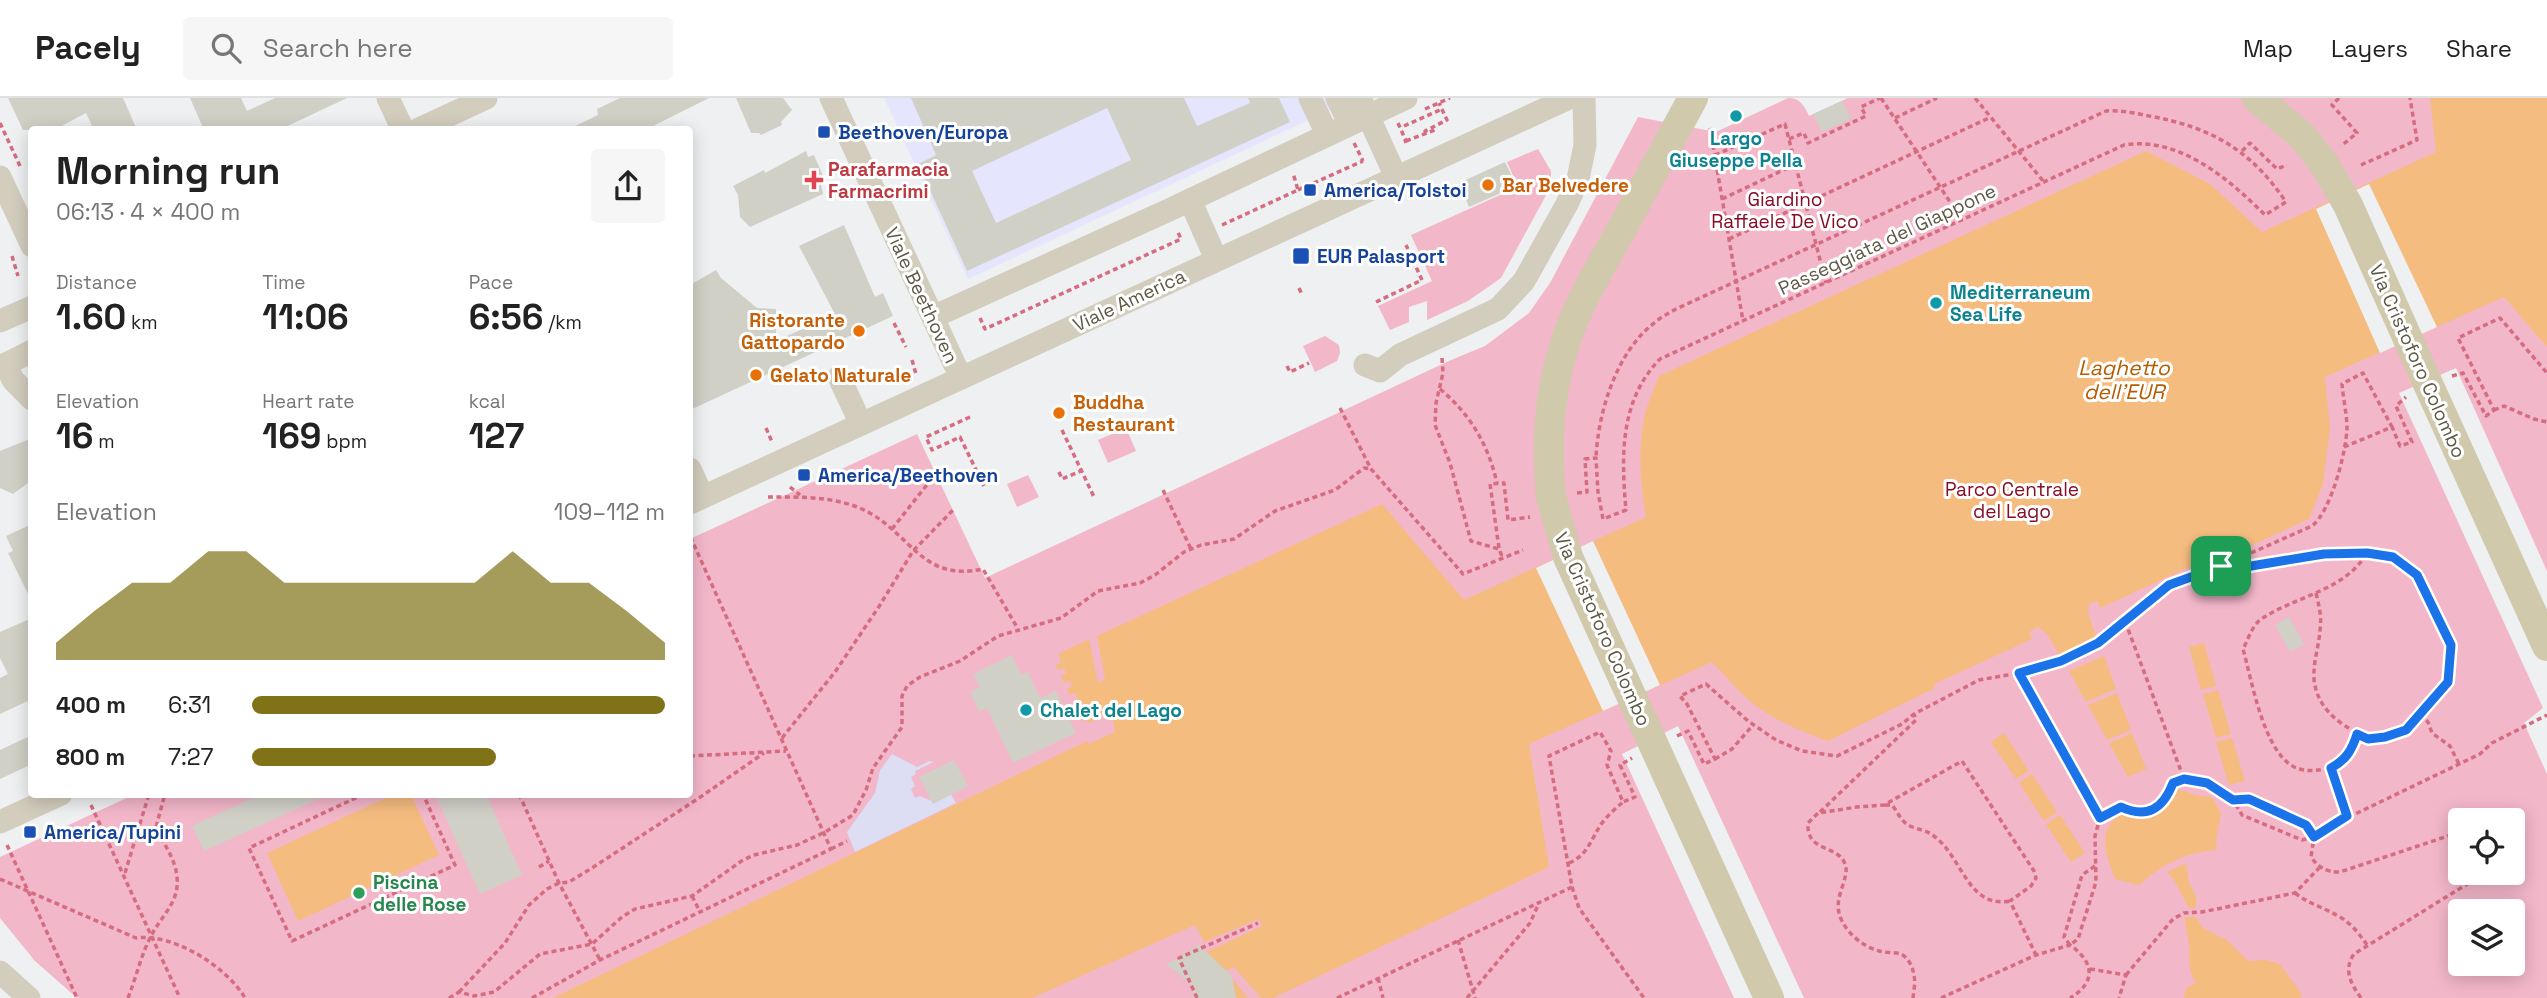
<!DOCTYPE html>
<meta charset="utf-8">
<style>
body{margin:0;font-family:"Space Grotesk",sans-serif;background:#f6f6f6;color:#222;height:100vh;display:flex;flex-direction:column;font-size:26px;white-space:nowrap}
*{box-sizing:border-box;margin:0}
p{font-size:23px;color:#767676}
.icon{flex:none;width:38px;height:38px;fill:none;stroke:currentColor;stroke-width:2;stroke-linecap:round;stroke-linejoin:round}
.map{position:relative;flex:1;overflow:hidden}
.panel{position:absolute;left:28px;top:28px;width:665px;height:672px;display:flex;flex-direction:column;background:#fff;border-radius:7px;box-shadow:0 4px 18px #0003}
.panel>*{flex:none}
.buttons{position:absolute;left:2448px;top:710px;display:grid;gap:14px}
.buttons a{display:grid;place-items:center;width:77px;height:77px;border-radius:7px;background:#fff;box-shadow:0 4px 18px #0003;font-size:35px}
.pin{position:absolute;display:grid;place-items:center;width:60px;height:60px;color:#fff;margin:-30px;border-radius:14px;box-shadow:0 4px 10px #0006}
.round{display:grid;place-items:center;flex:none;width:74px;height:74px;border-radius:7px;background:#f6f6f6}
.headline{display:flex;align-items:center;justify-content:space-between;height:119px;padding:0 28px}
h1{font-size:38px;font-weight:600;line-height:52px}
.metrics{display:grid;grid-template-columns:repeat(3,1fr);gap:10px;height:119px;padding:7px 28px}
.metrics div{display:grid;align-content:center}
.metrics b{font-size:35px;font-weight:600}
.metrics small{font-size:19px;font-weight:400}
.metrics p{font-size:19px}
.chart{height:196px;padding:14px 28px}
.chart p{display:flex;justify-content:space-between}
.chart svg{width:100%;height:126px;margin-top:7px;fill:#807216;opacity:.7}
ul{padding:0 28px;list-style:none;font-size:23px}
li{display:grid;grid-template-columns:112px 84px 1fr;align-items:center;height:52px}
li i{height:18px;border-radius:9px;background:#807216}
header{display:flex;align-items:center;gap:42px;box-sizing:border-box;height:98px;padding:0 35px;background:#fff;border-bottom:2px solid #e0e0e0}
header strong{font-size:33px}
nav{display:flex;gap:38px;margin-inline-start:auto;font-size:24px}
.search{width:490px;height:63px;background:#f6f6f6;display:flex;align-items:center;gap:18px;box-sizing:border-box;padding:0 24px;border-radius:7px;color:#767676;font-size:26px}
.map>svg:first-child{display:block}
</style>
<header>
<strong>Pacely</strong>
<div class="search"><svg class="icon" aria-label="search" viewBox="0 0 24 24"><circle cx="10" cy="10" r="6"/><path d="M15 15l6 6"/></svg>Search here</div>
<nav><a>Map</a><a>Layers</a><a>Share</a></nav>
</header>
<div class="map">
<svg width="2547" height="900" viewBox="0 0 2547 900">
<rect width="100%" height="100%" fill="#eef0f1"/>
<polygon fill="#e5e5fe" points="884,0 1356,0 968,181"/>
<g fill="#f3b7ca" fill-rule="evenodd">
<path d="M1788,0C1800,0 1804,7 1809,18L1848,0H2547V473L2456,270L2399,295L2543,610L2524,625L2547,676V900H1804L1678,628L1622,656L1734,900H77L35,863L0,820V759L133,697L690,696V441L917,336L985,480L1451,262L1485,248L1529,215L1550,185L1638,19L1716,34ZM2460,723H2513V775H2460ZM2460,814H2513V866H2460Z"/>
<polygon points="1538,51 1551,73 1551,88 1501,180 1468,203 1427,222 1427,203 1409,209 1409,224 1390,232 1378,208 1432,183 1411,137 1518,89 1507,64"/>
<polygon points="1325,238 1339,247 1340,255 1337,263 1315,274 1303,248"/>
<polygon points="1126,330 1136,353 1108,365 1098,342"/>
<polygon points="1028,377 1039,399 1017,409 1007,386"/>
</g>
<polygon fill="#ddddf4" points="892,656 917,669 929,663 934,664 915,673 916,676 911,679 915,688 911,691 915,700 920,698 932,703 950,695 956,705 855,754 847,734 875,695 880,672"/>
<g fill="#f5bc80">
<path d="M2430,0H2547V249L2504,199L2325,279L2330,331L2323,386L2309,421L2200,471L2196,466L2100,510L2097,503L2089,506L2088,515L2097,541L2060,558L2047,536L2038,529L2029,534L2032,541L1934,586L1935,590L1828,643C1797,632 1766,619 1742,596C1732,586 1722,574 1712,564L1529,646L1549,769L1273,900H1261L1234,869L1226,873L1248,900H1205L1187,863L1262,828L1259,821L1204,844L1195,827L1032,900H553L1087,643L1089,646L1115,634L1111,613L1089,625L1087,621L1082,624L1079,617L1084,614L1082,609L1076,611L1073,603L1078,600L1075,595L1070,597L1067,591L1072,588L1070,583L1064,585L1061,578L1066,575L1064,570L1058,572L1056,567L1061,564L1058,556L1089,541L1098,585L1105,581L1097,538L1382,406L1464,502L1646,419C1640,387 1638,353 1644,320C1647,306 1654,292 1659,278L2146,53L2210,86L2262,134L2436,54Z"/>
<polygon points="2204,545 2216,588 2201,592 2189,549"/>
<polygon points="2104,558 2116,591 2086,604 2069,573"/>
<polygon points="2218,592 2231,636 2216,640 2203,596"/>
<polygon points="2117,595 2131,632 2107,642 2088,607"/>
<polygon points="2004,635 2029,673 2016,681 1991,644"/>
<polygon points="2132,635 2146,671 2128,679 2109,645"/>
<polygon points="2232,640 2245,683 2229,687 2216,644"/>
<polygon points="2032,676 2057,714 2044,723 2019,685"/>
<path d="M2176,690L2195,697L2212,699L2221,715L2216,743L2217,752C2185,754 2163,766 2139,787L2115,781C2106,756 2096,733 2121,715C2147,724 2166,716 2176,690Z"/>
<polygon points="411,697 439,757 298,823 267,755 392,697"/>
<polygon points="2060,717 2085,755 2071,764 2046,726"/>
<polygon points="2186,765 2189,785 2196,798 2196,810 2189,810 2174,782 2167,774"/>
<path d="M2185,819H2196L2203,830L2228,843L2248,863L2266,862L2280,866L2301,895V900H2184L2186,890L2196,885C2187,871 2190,862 2189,847C2188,837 2185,829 2185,819Z"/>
</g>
<g fill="#eef0f1">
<polygon points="2369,86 2437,229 2380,255 2316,111"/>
<polygon points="1593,443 1660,587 1603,613 1536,470"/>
</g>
<g fill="#d1d0c7" fill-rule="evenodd">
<polygon points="8,0 123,0 137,32 94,32 86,15 54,32 23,32"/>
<polygon points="190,0 241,0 247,13 275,0 347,0 279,32 204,32"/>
<polygon points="620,0 709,0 653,28 653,32 567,32 598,17 597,11"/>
<polygon points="736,0 783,0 792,12 781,24 782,27 761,37 759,35 751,35"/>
<path d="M911,0H1184L1197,28L1250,5L1248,0H1279L1290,24L967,173L918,66L936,57ZM1107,10L1131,62L996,125L972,73Z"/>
<polygon points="1842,3 1851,21 1822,34 1813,16"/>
<polygon points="806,53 808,59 814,57 823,78 820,82 823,96 750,129 740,119 738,97 733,88 764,72 765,75"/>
<polygon points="1505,64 1517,88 1469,109 1459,85"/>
<polygon points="844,127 875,199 883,195 893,218 690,312 690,187 716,172 721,180 757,210 776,211 776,243 820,223 818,218 836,218 799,148"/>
<polygon points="32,340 32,382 13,396 0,390 0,353"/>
<polygon points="32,426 32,504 8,455 13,453 6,438"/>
<polygon points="2289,519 2304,546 2290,554 2275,527"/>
<polygon points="32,520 32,601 0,616 0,580 8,576 0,560 0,534"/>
<polygon points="1012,557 1021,577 1028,574 1040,600 1056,593 1076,635 1013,665 987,610 979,614 970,594 980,589 973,576"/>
<polygon points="32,637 32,666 0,681 0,652"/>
<polygon points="954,662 968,688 933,706 919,679"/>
<polygon points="261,696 329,696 204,753 192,728"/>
<polygon points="435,696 486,696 522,777 480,796"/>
<polygon points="1199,847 1232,878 1236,900 1193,900 1193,889 1177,874 1166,867"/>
</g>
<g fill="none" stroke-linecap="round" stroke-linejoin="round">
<g stroke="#d56c80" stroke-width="3.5" stroke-dasharray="5 3.5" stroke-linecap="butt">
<polyline points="1881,0 1962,122"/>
<polyline points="1975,0 2044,84"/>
<polyline points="2339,0 2332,7 2357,35 2341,48"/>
<polyline points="1425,11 1450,0"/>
<polyline points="1895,20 1937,0"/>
<polyline points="0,25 20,68"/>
<polyline points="1398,25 1406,43 1403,44"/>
<polyline points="1404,28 1442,11"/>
<polyline points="1710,30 1743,223"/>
<polyline points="1426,35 1425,33 1447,22 1439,5"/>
<polyline points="1789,41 1804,35 1808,45 1866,18 1861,9 1880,0"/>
<polyline points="1406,43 1435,32"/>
<polyline points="1354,45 1363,63"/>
<polyline points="2242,53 2250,45 2277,71 2287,67"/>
<polyline points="1715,57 1785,26 1826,185"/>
<polyline points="2361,67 2417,42 2410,0"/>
<polyline points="1298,92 1363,63"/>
<polyline points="1722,101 1796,66"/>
<polyline points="1222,127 1298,92 1293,75"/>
<polyline points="1729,141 1991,19"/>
<polyline points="12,158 18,178"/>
<polyline points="1299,190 1302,197"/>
<polyline points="1376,204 1422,182 1406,147"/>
<polyline points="980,220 985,231 1181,141 1177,132"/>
<polyline points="894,225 906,249"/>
<polyline points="1442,260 1443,275 1436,305 1435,327 1450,365 1471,443 1499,451 1503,461"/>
<polyline points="912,262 916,276"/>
<polyline points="1287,268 1290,274 1309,265"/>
<polyline points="2452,278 2463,275 2486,318 2494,312 2458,240 2500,220 2547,275"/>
<path d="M1440,291C1470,316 1488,346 1497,385"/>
<polyline points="1340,310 1371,371 1463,476 1523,452"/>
<polyline points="2494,312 2504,308 2534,321 2547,324"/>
<polyline points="970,319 926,339 932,352 960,339 984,388"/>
<polyline points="766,330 772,344"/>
<polyline points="1062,332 1094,399"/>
<polyline points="2344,349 2392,329 2400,348 2412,344 2396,308 2406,299"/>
<polyline points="1059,374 1062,381 1081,373"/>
<polyline points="790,389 800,397"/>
<polyline points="1163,392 1191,451"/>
<path d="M1577,395L1587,394L1585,361L1596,360L1598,394L1603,421L1626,412C1621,357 1620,302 1660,261L2124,47C2179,38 2229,81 2265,117L2286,104C2251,52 2211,29 2149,18C2135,15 2121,12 2106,13L1676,211C1668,216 1659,220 1653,226C1616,255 1598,315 1596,360"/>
<path d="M768,399C801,399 838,398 868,414C912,438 923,484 983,471L1018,531"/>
<polyline points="892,431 937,374"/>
<polyline points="1499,450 1490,386 1504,385 1508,422 1530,419"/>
<polyline points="2367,455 2393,459 2417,477 2451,547 2448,584 2421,617"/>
<path d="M2225,469L2239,470L2324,456L2367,455C2344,494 2294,498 2260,522C2252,528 2248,542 2243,551C2252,582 2264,660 2299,671C2310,674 2320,672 2331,670L2347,718"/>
<path d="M2316,495C2319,508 2322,519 2320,532C2319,548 2313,564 2314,581C2316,600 2325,613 2341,625C2373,648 2393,644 2421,617L2428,624L2432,635L2450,648L2459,666"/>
<polyline points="2123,525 2128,531 2184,681"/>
<polyline points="2019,575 2100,720"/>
<path d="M1677,638L1688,633L1704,666L1715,661L1687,606L1680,598L1706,586L1748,623L1776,642L1802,653L1837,658L1902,626L1914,616L1979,582L2019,575L2080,555L2110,537L2169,487L2199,478L2312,428C2331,413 2346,355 2347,330C2347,316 2343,300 2342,286L2363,275L2392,329"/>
<polyline points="782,640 835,574 880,507 913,453 955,410"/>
<polyline points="690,658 786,653"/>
<polyline points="1715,661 1732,651 1753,627"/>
<path d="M2332,669C2346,662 2352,652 2357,636"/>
<polyline points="364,696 249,750 292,843 455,767 423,696"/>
<polyline points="519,696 559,785 600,862"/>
<polygon points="2249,701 2306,727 2314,739 2302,742 2242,717 2233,702"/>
<polyline points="91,707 180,900"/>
<path d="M1885,707H1892C1898,714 1901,724 1910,728C1918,732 1928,732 1935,739C1962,759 1968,811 2010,803"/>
<polyline points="1820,714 1916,622 1914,616"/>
<path d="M2460,734L2340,774C2326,774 2319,770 2311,759L2314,739L2324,731L2480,656L2492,645L2547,617"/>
<polyline points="7,747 77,900"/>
<polyline points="831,751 847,743"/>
<path d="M1569,765C1588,757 1591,741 1602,725C1608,717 1616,710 1623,704"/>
<path d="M2095,768L2082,777L2064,839L2070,847L2078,841L2096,784L2095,738L2100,720L2121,709C2147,721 2163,711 2173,685C2197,675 2213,689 2233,702"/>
<polyline points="539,769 549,763"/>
<polyline points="125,775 149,696"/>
<path d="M0,781L136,840C173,835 226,868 245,900"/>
<polyline points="1572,789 1579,810 1644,900"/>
<path d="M2295,795C2309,806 2325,810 2340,819C2352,826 2360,837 2367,847"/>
<polyline points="692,798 700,814"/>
<polyline points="1458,842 1475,900"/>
<polyline points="2090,871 2126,877 2119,900"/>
<polyline points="2126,877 2173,821 2184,815 2202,814 2295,795 2319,770"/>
<polyline points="1378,880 1383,900"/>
<polyline points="459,894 505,845 529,807 547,791 559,785 569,784 592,770 699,700 764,655"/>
<path d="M128,900C136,880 141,857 151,838C161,818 180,804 177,779C175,759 163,746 156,729L165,696"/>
<polyline points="449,900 459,894 474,898 494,894 540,856 592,846 622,819 635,811 692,798 743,762 754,757 797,747 825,734 853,717 866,692 873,670 902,629 902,598 907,588 920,579 960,563 998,538 1061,520 1098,493 1140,485 1155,477 1184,454 1201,447 1234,441 1275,413 1335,392 1364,370 1371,371"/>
<polyline points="532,900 600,862 831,751 690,438"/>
<polyline points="1197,900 1179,860 1258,825"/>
<polyline points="1337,900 1572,789 1549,658 1600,634 1611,653 1607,667 1623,704 1635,699 1620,667 1632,660"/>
<polyline points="1467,900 1530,825 1539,805"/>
<path d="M1913,900C1914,892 1916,881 1913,873C1912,867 1907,859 1901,856C1894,854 1886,855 1879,853C1864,849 1849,837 1842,823C1830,801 1851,781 1845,766C1838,746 1806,755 1808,725L1818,715L1857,709L1884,707L1962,663L2034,773L2036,780L2031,788L2010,803L2036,857"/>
<path d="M1941,900L2036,857L2070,847C2094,864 2097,884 2070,900"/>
<path d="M2361,900C2351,886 2343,872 2354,856L2485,775"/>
</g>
<g stroke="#d2cdbd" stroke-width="23">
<polyline points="388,0 403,32"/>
<polyline points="831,0 961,280"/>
<polyline points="1310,0 1327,36"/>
<polyline points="1337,0 1350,26"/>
<polyline points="1360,0 1396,79"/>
<polyline points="417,32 486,0"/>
<polyline points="0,79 32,148"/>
<polyline points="1190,102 1216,161"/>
<polyline points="933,219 1169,112 1406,0"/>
<polyline points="0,223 32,209"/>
<polyline points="6,266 13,282 32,301"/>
<polyline points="1365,267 1380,273 1400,257 1498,211 1524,183 1567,106 1578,81 1585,47 1584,0"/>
<polyline points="0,269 32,253"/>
<polyline points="839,279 861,326"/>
<polyline points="690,371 703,399"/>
<polyline points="690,405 1569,0"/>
<polyline points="0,724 61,696"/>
<polyline points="0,874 29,900"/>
</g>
<g stroke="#d0c9ab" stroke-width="30">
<polyline points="2257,0 2303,39 2324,66"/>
<polyline points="2424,277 2547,548"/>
<path d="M1551,399C1545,338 1550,278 1574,221C1588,188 1607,158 1624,127C1647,85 1670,42 1693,0"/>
<polyline points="1645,628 1769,900"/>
</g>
<g stroke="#d0c9ab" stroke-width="30">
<polyline points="2324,66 2348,107 2424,277"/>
<polyline points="1551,399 1568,459 1645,628"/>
</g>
</g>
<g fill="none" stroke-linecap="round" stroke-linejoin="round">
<g stroke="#fff" stroke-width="14">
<path id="route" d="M2367,455L2393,459L2417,477L2451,547L2448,584L2406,632L2385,639L2368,641L2357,636C2352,652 2346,662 2331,670L2347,718L2314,739L2306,727L2249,701L2233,702L2207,685L2184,681L2173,685C2163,711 2147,721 2121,709L2100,720L2019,575L2061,563L2098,545L2169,487L2221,468L2239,470L2324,456Z"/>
</g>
<use href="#route" stroke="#1a73e8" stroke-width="9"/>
</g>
<g fill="#0f9aa8" stroke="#fff" stroke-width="2.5">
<circle cx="1736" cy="18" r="7"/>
<circle cx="1936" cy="205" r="7"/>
<circle cx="1026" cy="612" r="7"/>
</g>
<g fill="#1a4fb4" stroke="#fff" stroke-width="2.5">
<rect x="817" y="27" width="14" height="14" rx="3.5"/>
<rect x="1303" y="85" width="14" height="14" rx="3.5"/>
<rect x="1292" y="149" width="18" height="18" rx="3.5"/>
<rect x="797" y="370" width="14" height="14" rx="3.5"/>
<rect x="23" y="727" width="14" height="14" rx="3.5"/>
</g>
<path fill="#e0444e" stroke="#fff" stroke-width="2.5" d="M810.5 71.5h7v7h7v7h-7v7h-7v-7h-7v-7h7z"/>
<g fill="#e8710a" stroke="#fff" stroke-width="2.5">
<circle cx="1488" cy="87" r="7"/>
<circle cx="859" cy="233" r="7"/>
<circle cx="756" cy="277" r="7"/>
<circle cx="1059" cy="315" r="7"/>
</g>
<circle fill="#2e9e5b" stroke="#fff" stroke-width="2.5" cx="359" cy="795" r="7"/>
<g text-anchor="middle" stroke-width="6" stroke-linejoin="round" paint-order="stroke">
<g font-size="19" font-weight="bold" fill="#164399" stroke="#fff" text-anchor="start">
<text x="838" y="41">Beethoven/Europa</text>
<text x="1324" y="99">America/Tolstoi</text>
<text x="1317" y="165">EUR Palasport</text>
<text x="818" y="384">America/Beethoven</text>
<text x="44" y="741">America/Tupini</text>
</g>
<g font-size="19" font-weight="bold" fill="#0d838f" stroke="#fff" text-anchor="start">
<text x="1736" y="47" text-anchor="middle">Largo<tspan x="1736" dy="22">Giuseppe Pella</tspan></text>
<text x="1950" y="201">Mediterraneum<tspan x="1950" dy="22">Sea Life</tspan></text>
<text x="1040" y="619">Chalet del Lago</text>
</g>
<g font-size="19" font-weight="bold" fill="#be3a42" stroke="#fff" text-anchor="start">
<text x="828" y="78">Parafarmacia<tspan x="828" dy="22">Farmacrimi</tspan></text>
</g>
<g font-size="19" font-weight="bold" fill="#c56008" stroke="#fff" text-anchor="start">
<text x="1502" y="94">Bar Belvedere</text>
<text x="845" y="229" text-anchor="end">Ristorante<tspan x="845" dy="22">Gattopardo</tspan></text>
<text x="770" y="284">Gelato Naturale</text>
<text x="1073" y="311">Buddha<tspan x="1073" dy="22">Restaurant</tspan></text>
</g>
<g font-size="19" fill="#860d25" stroke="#fff">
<text x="1785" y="108">Giardino<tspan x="1785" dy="22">Raffaele De Vico</tspan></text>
<text x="2012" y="398">Parco Centrale<tspan x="2012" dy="22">del Lago</tspan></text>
</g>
<g font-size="19" fill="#5d5844" stroke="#fff">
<text transform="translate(1887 141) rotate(-25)" y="7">Passeggiata del Giappone</text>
<text transform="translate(922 197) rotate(65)" y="7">Viale Beethoven</text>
<text transform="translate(1129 202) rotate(-25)" y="7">Viale America</text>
<text transform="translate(2418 263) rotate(66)" y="7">Via Cristoforo Colombo</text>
<text transform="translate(1603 531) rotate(66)" y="7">Via Cristoforo Colombo</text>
</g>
<g font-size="19" font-weight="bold" fill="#27864d" stroke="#fff" text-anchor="start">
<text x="373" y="791">Piscina<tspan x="373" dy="22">delle Rose</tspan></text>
</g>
<g font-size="21" font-style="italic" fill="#b55d00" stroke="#fff">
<text x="2124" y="277">Laghetto<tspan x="2124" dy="24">dell'EUR</tspan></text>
</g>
</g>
</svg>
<div class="buttons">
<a><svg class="icon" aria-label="locate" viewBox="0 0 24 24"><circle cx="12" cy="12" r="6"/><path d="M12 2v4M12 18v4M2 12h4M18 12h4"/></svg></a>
<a><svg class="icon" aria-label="layers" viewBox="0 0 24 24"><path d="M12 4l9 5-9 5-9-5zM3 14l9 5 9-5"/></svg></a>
</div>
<div class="pin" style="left:2221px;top:468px;background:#1e9e55"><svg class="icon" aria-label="arrive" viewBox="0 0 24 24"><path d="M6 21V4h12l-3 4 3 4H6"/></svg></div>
<section class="panel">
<div class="headline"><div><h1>Morning run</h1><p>06:13 · 4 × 400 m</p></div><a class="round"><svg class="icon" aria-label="share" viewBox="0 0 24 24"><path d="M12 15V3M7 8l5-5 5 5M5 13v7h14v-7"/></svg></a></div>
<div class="metrics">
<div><p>Distance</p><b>1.60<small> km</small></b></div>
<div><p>Time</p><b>11:06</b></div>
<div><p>Pace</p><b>6:56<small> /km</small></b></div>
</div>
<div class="metrics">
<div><p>Elevation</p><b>16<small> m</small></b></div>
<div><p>Heart rate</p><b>169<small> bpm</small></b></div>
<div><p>kcal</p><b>127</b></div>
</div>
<div class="chart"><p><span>Elevation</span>109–112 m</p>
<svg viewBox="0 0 160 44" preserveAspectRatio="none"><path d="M0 44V38L10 27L20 17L30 17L40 6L50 6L60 17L70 17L80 17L90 17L100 17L110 17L120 6L130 17L140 17L150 27L160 38V44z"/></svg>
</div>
<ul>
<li><b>400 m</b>6:31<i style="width:100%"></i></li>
<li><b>800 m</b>7:27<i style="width:59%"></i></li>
</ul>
</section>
</div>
